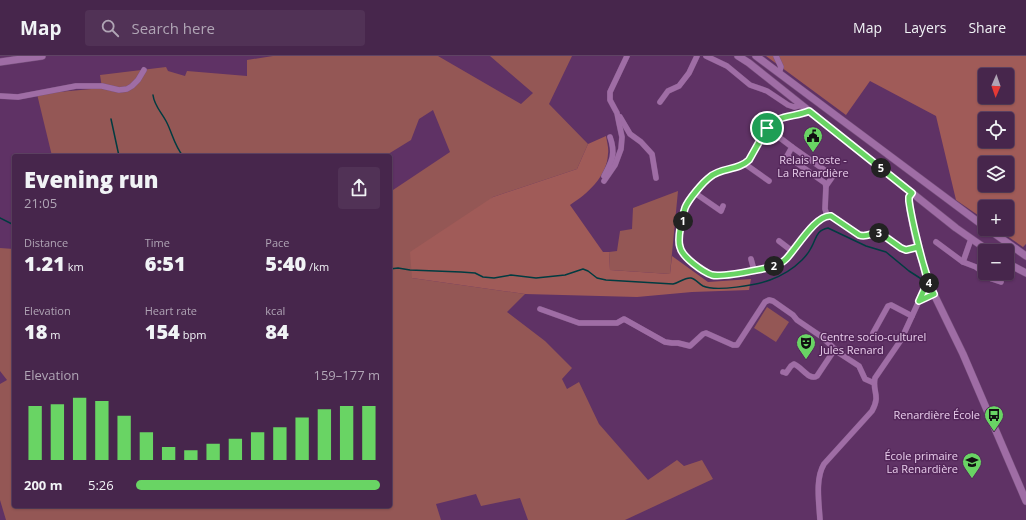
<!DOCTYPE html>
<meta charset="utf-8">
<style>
body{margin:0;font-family:"Open Sans",sans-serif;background:#513256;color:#f1f3f6;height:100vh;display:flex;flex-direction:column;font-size:15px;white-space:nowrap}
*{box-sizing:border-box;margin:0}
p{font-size:13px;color:#b0a5b5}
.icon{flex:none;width:22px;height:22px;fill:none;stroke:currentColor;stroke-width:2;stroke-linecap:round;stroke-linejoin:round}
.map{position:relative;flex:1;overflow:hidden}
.sheet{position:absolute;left:12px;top:98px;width:380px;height:354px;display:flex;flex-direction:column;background:#47264c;border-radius:4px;box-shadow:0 1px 3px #0004,0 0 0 1px #5f4364}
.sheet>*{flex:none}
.needle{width:26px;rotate:182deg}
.controls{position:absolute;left:978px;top:12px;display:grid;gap:8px}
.controls a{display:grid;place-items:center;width:36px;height:36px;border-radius:4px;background:#47264c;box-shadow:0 1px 3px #0004,0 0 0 1px #5f4364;font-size:20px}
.pin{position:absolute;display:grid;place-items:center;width:34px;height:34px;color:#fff;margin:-17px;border:2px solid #fff;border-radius:50%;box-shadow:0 1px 4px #0007}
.km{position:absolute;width:20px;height:20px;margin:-10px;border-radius:50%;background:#222;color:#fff;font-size:11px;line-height:20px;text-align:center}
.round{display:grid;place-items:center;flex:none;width:42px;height:42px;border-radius:4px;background:#513256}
.head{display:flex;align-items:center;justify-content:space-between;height:68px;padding:0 12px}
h1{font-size:22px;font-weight:800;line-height:30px}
.figures{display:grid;grid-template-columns:repeat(3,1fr);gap:6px;height:68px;padding:4px 12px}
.figures div{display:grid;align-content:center}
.figures b{font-size:20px;font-weight:800}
.figures small{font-size:11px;font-weight:400}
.figures p{font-size:11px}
.chart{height:112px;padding:8px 12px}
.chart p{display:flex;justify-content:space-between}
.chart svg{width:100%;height:72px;margin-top:4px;stroke:#69d464;stroke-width:6}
ul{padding:0 12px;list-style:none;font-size:13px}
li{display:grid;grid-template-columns:64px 48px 1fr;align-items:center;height:30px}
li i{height:10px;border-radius:5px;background:#69d464}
header{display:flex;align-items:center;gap:24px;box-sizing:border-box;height:56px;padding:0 20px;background:#47264c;border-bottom:1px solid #5f4364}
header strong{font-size:19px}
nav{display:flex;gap:22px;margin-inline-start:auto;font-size:14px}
.search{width:280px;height:36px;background:#513256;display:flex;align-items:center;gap:10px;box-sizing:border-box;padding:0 14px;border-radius:4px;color:#b0a5b5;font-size:15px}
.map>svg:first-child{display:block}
</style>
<header>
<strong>Map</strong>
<div class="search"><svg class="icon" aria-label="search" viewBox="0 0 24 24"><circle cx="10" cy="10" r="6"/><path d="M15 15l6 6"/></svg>Search here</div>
<nav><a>Map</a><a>Layers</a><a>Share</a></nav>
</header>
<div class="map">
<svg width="1026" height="464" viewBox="0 0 1026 464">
<rect width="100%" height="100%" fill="#5f3265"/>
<g fill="#945755">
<polygon points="273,0 438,0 521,48 533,37 490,0 572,0 549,48 588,88 577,113 493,141 412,222 525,238 507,256 545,285 572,312 562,323 567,333 579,326 599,368 648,424 677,404 684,410 702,404 713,423 625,464 528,464 520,442 481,450 476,438 436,448 441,464 6,464 0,444 0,328 7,324 0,315 0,192 14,193 14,450 390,450 390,136 450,96 433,54 419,63 411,84 385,100 52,100 37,38 102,32 100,19 166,11 168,15 185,20 187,15 247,20 247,4"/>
<polygon points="678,135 670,218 610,214 609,196 617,195 620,175 632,173 633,152"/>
<polygon points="767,251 789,266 776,286 754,272"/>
</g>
<g fill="#a05b58" fill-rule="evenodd">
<path d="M766,0H1026V188L1023,191L997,173H1007V151H985V164L956,144L936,60L870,25L846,59ZM985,19H1007V41H985ZM985,63H1007V85H985ZM985,107H1007V129H985Z"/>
<path d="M606,80C607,86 609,93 608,98C607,121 587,138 570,149L603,196H609L610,214L670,218L672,200L708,226L751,223L749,234L692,236L637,241L525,238L412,222L410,196L493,141L577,113L588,88Z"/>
</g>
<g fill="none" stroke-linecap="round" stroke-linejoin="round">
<g stroke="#013c41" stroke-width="1.5">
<path d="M153,39C154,49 161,56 166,65C172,76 174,89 183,100"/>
<polyline points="111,63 119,100"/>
<polyline points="0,162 14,169"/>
<path d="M390,213L398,212L410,214L461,216L475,217L483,221L494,222L511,219L536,222L565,219L583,213L588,215L597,222L606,224L673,228C679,227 685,221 691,222C696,223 699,228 703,230C716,236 757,229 770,224C781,220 794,212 802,204C805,201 809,196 811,192C817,182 815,175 828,172L866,190L886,196L909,215L923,224"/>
</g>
<g stroke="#78517d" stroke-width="6">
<g id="street">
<polyline points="706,0 727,10 750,29 767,35 788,49 794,51 802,49"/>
<polyline points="776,0 781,11 779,17"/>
<polyline points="0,40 18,41 76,30 102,30 119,34 127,33 132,30 138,24 144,14"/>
<polyline points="660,46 668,35 679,30 689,17 697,0"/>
<path d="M809,55C796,61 780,60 769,69L749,104L745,108L715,118L709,121L693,140L685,152L679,184L680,192L683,198L688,203L712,219L729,218L773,211C797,202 804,169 827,159L837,163L859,179C867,182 872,176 880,177L901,192L906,194L918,191"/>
<polyline points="620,61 630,78 641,86 652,98 656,122"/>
<polyline points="767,72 792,91 787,100 825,127 826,130 825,153 827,159"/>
<polyline points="792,91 833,120 826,130"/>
<polyline points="745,108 769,125"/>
<path d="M604,120C612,105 616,98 610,81"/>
<polyline points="604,125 615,109 621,93 622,81 619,67 617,57 610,44 610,36 627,0"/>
<polyline points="695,137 721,155 723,150"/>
<polyline points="779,185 792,195"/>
<polyline points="936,186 963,206 976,211 992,223 1001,226"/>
<polyline points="751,203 754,214"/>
<polyline points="963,206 971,183"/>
<polyline points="919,245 934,238"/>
<polyline points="540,253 579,267 617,267 624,263 665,286 672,287 678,287 690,290 703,278 706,277 733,289 737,289 765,246 769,244 773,245 793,259 797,264 822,281 839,297 859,310 865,323 874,327"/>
<polyline points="873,277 888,250 891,249 912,260"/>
<path d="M783,316L786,317L791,310L794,308C802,311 809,325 817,320L835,293"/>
<path d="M820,464C819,446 815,423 824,408L872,355C881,339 872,336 875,322L901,284L924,234L930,230"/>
</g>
</g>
<g stroke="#78517d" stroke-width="8">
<g id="secondary">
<polyline points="738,0 749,7 956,172 989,195"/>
<polyline points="756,0 985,171"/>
<polyline points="0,6 42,0"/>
<polyline points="912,137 909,141 910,153 916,184 928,226 963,298 1026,445"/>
<polyline points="988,173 1026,200"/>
<polyline points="1007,207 1026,217"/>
</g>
</g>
<use href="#street" stroke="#9f6da5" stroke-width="5.5"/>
<use href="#secondary" stroke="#9f6da5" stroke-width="7"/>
</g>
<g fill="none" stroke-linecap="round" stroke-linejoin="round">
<g stroke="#fff" stroke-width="8">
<path id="route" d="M767,72L749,104C738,115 721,111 710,121C703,126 688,144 685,152C682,161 677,183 680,191C682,201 703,216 712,219C724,222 759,213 773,211C778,209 782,207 786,203C796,193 816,158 831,160L859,179C867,182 872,176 880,177L901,192L906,194L918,191L930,230L924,234L919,245L934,238L928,226C921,199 913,173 909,145V141L912,137L809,55C796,61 775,59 767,72"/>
</g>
<use href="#route" stroke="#69d464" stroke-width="5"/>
</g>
<defs>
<g id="civic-pin" transform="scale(1)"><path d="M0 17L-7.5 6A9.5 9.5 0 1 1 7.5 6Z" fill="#69d464" stroke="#54275a"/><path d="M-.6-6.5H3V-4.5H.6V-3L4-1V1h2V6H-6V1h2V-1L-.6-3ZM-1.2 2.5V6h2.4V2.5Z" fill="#111"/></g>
<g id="theatre-pin" transform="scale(1)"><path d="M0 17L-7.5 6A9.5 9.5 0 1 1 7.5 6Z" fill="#69d464" stroke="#54275a"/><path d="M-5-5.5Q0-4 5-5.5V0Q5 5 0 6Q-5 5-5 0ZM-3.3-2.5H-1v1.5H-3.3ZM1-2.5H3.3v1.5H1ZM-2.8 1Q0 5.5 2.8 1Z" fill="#111"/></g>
<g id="bus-pin" transform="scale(1)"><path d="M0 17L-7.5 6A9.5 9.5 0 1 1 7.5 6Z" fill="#69d464" stroke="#54275a"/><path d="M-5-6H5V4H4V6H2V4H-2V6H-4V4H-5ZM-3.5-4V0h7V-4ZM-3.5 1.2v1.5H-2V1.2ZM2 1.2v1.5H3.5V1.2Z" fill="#111"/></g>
<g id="school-pin" transform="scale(1)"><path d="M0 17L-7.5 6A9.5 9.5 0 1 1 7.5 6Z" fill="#69d464" stroke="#54275a"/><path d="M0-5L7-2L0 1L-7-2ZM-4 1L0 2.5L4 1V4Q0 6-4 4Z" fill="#111"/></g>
</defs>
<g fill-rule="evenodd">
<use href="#civic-pin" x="813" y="80"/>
<use href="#theatre-pin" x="806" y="287"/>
<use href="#bus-pin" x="994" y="359"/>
<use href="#school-pin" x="972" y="406"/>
</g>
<g text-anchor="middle" stroke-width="3" stroke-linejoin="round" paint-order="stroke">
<g font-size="11" fill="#e8cdeb" stroke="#54275a" text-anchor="end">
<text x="813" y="108" text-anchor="middle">Relais Poste -<tspan x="813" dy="13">La Renardière</tspan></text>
<text x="820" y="285" text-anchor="start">Centre socio-culturel<tspan x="820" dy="13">Jules Renard</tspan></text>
<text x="980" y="363">Renardière École</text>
<text x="958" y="404">École primaire<tspan x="958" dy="13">La Renardière</tspan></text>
</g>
</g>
</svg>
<div class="controls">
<a><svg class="needle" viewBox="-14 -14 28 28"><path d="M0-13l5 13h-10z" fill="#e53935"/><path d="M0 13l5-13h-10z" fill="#b0a5b5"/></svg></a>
<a><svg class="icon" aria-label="locate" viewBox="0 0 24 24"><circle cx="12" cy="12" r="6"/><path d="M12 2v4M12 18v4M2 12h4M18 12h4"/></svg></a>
<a><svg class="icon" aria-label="layers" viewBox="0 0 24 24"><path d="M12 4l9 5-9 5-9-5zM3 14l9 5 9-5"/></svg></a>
<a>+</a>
<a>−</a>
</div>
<div class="pin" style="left:767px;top:72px;background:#1e9e55"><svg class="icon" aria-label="arrive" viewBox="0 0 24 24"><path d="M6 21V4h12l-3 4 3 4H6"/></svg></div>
<b class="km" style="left:683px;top:165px">1</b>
<b class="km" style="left:774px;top:210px">2</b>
<b class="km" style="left:879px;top:177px">3</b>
<b class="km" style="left:929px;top:227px">4</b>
<b class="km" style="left:881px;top:112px">5</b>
<section class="sheet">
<div class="head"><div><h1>Evening run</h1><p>21:05</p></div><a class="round"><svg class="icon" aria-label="share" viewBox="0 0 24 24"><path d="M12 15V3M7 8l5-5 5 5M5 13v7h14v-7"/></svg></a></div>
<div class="figures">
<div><p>Distance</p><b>1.21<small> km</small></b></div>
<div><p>Time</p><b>6:51</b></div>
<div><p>Pace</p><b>5:40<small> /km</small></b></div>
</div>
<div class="figures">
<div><p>Elevation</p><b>18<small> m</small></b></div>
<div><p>Heart rate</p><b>154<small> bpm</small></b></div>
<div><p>kcal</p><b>84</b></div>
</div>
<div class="chart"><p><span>Elevation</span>159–177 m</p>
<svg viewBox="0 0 160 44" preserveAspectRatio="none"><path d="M5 44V11M15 44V10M25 44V6M35 44V8M45 44V17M55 44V27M65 44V36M75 44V38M85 44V34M95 44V31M105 44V27M115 44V24M125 44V18M135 44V13M145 44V11M155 44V11"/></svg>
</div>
<ul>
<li><b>200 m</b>5:26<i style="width:100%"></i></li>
</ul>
</section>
</div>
